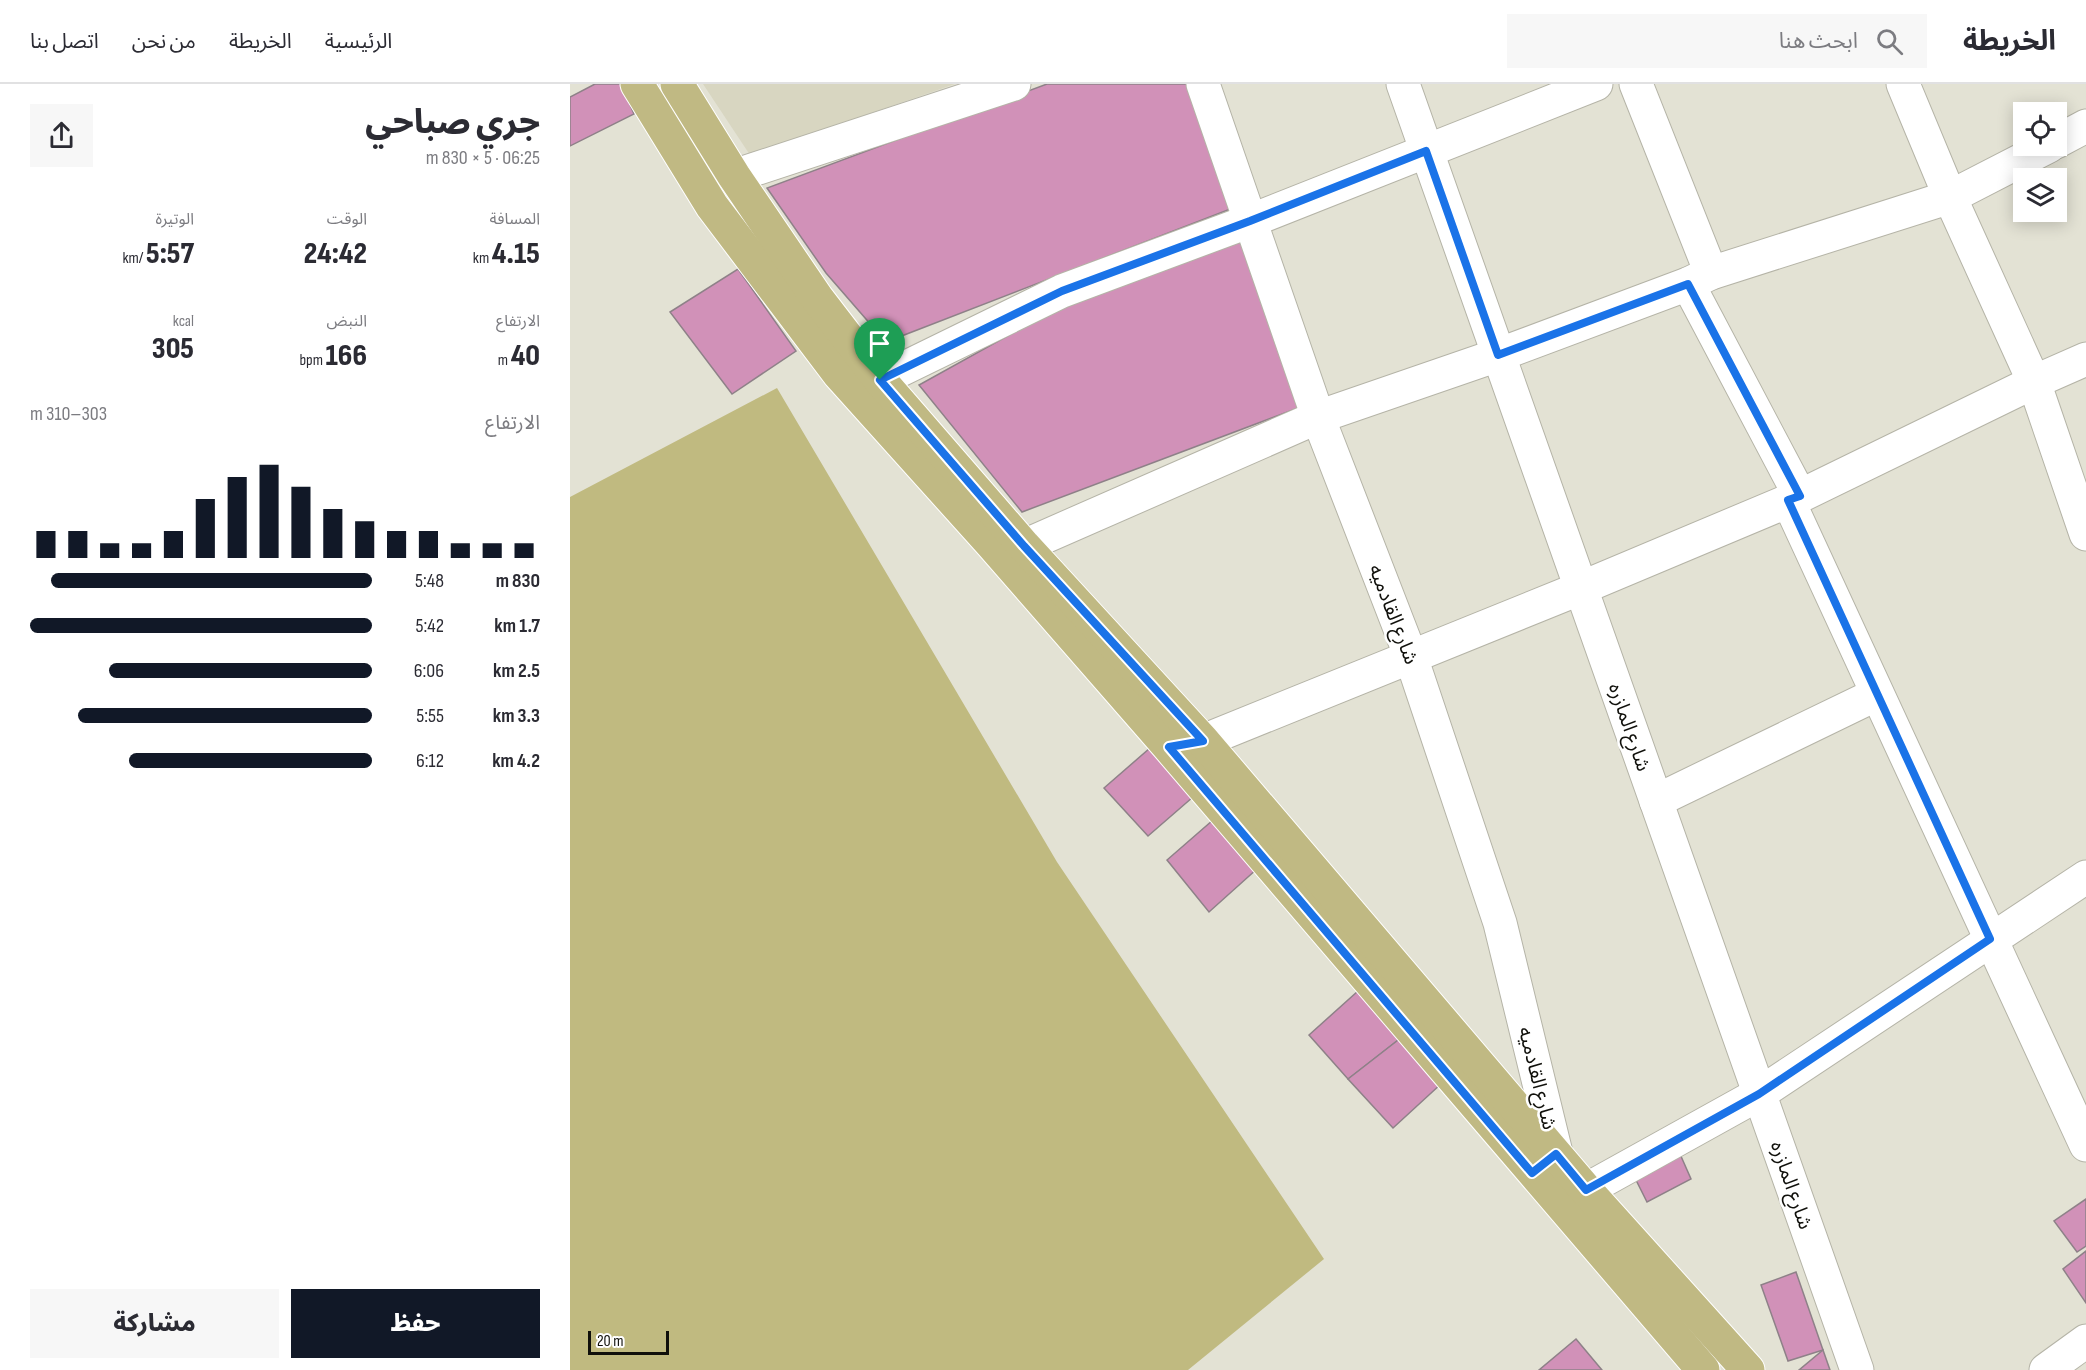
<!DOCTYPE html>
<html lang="ar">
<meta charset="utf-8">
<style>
body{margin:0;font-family:"Sofia Sans Condensed","Noto Sans Arabic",sans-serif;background:#f7f7f7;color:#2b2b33;direction:rtl;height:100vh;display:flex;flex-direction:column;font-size:22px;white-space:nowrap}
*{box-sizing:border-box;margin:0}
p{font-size:20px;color:#7c7c81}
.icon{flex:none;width:33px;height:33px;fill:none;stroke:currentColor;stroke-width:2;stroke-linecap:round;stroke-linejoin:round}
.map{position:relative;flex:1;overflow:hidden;direction:ltr}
.details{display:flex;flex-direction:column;background:#fff;width:570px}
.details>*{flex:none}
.buttons{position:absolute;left:1443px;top:18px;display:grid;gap:12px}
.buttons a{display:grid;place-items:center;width:54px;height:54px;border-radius:0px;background:#fff;box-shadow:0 3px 15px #0003;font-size:30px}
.scale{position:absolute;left:18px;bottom:15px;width:81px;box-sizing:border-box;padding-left:6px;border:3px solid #10100b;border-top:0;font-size:16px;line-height:21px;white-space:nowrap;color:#10100b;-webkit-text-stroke:4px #fff;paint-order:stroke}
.pin{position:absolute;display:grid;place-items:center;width:51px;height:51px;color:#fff;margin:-62px -26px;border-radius:50% 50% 50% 0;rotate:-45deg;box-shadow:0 0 6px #0007}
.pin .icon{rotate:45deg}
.round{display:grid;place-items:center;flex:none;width:63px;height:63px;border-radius:0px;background:#f7f7f7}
.overview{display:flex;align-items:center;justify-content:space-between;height:102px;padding:0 30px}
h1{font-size:33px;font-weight:800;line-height:45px}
.figures{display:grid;grid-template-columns:repeat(3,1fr);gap:9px;height:102px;padding:6px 30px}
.figures div{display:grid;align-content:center}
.figures b{font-size:30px;font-weight:800}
.figures small{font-size:16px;font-weight:400}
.figures p{font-size:16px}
.chart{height:168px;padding:12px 30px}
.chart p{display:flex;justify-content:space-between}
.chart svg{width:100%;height:108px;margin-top:6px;stroke:#111827;stroke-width:6}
.button{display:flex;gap:12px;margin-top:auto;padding:12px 30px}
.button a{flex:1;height:69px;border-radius:0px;background:#111827;color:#fff;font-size:24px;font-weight:800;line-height:69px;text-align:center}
.button a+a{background:#f7f7f7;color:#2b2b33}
ul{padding:0 30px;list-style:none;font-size:20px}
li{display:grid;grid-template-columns:96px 72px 1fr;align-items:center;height:45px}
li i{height:15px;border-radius:8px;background:#111827}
header{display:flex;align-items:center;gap:36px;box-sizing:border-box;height:84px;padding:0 30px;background:#fff;border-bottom:2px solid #e1e1e2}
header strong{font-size:28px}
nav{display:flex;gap:33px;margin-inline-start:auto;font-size:21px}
.search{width:420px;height:54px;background:#f7f7f7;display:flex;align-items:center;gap:15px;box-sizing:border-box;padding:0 21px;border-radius:0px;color:#7c7c81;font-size:22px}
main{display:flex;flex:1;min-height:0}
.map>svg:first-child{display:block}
</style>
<header>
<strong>الخريطة</strong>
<div class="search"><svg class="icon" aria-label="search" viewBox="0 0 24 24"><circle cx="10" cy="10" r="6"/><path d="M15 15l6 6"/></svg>ابحث هنا</div>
<nav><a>الرئيسية</a><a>الخريطة</a><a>من نحن</a><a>اتصل بنا</a></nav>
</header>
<main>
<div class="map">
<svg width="1516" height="1286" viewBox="0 0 1516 1286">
<rect width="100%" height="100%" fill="#e3e2d4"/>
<polygon fill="#d8d6c1" points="133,0 385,0 180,71"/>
<polygon fill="#c0ba80" points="207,304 487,778 754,1175 618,1286 0,1286 0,413"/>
<g fill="#d191b8" stroke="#8e8188" stroke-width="1.5">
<polygon points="25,0 51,0 64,30 0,62 0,13"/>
<polygon points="477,0 621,0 663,124 316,258 256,189 197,104"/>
<polygon points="672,152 731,323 452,428 349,301 497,219"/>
<polygon points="168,185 226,267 162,310 100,228"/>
<polygon points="580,664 623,713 578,752 534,704"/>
<polygon points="643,736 688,784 639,828 597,776"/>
<polygon points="788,907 832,953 778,995 739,951"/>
<polygon points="832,953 872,999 823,1044 778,995"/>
<polygon points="1110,1070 1121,1095 1077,1118 1065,1094"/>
<polygon points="1516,1115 1516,1162 1507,1168 1484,1137"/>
<polygon points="1516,1167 1516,1219 1493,1185"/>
<polygon points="1226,1188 1253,1266 1218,1277 1191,1201"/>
<polygon points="1006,1255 1032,1286 969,1286"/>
<polygon points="1253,1266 1260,1286 1229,1286"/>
</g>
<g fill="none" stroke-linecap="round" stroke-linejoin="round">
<g stroke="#b5b4a7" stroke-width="35">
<g id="minor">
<polyline points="633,0 748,333 841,573 930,839 986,1069 978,1076"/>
<polyline points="833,0 1287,1286"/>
<polyline points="1066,0 1141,189"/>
<polyline points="1333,0 1380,113 1464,298 1516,450"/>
<polyline points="1486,58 1516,42"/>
<polyline points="164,92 444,0"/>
<polyline points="1118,200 1230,412"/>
<polyline points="284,292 310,296 492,207 680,137 1026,0"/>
<polyline points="1218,416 1516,1061"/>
<polyline points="454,462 748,333 928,271 1118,200 1141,189 1380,113 1479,62"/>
<polyline points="608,662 633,657 1011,504 1230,412 1464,298 1516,275"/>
<polyline points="1086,717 1307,610"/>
<polyline points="1016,1106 1189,1010 1516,793"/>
<polyline points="1476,1286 1516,1257"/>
</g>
</g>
<g stroke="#fff" stroke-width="35">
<g id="major">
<polyline points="67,0 142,122 269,290 421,459 599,663 1133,1286"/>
<polyline points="107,0 164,92 247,214 310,296 454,462 633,657 1016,1106 1178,1286"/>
</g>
</g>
<use href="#minor" stroke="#fff" stroke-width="33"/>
<use href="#major" stroke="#c0b983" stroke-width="33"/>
</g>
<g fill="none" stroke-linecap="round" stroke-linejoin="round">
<g stroke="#fff" stroke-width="12">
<polygon id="route" points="856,67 928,271 1118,200 1230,412 1218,416 1420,855 1189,1010 1016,1106 986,1070 962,1089 599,663 633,657 454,462 310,296 492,207 680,137"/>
</g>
<use href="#route" stroke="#1a73e8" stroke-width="8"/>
</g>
<g text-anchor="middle" stroke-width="5" stroke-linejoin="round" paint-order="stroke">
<g font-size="20" fill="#10100b" stroke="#fff">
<text transform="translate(824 530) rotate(69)" y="7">شارع القادميه</text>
<text transform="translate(1060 643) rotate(71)" y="7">شارع المازره</text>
<text transform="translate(968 994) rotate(76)" y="7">شارع القادميه</text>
<text transform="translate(1222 1101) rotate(71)" y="7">شارع المازره</text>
</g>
</g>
</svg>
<div class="buttons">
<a><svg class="icon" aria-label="locate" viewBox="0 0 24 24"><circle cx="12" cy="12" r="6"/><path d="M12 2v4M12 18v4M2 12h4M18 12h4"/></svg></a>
<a><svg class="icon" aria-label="layers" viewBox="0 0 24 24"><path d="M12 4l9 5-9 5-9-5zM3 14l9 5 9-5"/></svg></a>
</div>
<div class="scale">20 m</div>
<div class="pin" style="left:310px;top:296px;background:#1e9e55"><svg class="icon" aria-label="arrive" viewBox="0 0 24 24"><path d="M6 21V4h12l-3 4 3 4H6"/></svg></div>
</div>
<section class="details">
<div class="overview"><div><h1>جري صباحي</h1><p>06:25 · 5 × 830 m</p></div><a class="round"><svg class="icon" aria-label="share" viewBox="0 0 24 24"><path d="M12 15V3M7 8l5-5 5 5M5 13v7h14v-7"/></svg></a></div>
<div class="figures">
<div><p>المسافة</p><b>4.15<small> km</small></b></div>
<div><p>الوقت</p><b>24:42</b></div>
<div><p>الوتيرة</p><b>5:57<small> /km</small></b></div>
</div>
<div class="figures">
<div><p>الارتفاع</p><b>40<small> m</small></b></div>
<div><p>النبض</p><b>166<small> bpm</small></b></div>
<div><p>kcal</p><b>305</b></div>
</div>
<div class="chart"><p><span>الارتفاع</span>303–310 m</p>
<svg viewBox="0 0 160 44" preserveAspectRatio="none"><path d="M5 44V33M15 44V33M25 44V38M35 44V38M45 44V33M55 44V20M65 44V11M75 44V6M85 44V15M95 44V24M105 44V29M115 44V33M125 44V33M135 44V38M145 44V38M155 44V38"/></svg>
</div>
<ul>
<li><b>830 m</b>5:48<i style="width:94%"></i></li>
<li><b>1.7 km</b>5:42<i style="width:100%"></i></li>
<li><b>2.5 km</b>6:06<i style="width:77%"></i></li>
<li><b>3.3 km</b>5:55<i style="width:86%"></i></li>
<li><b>4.2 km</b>6:12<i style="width:71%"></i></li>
</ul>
<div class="button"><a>حفظ</a><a>مشاركة</a></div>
</section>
</main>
